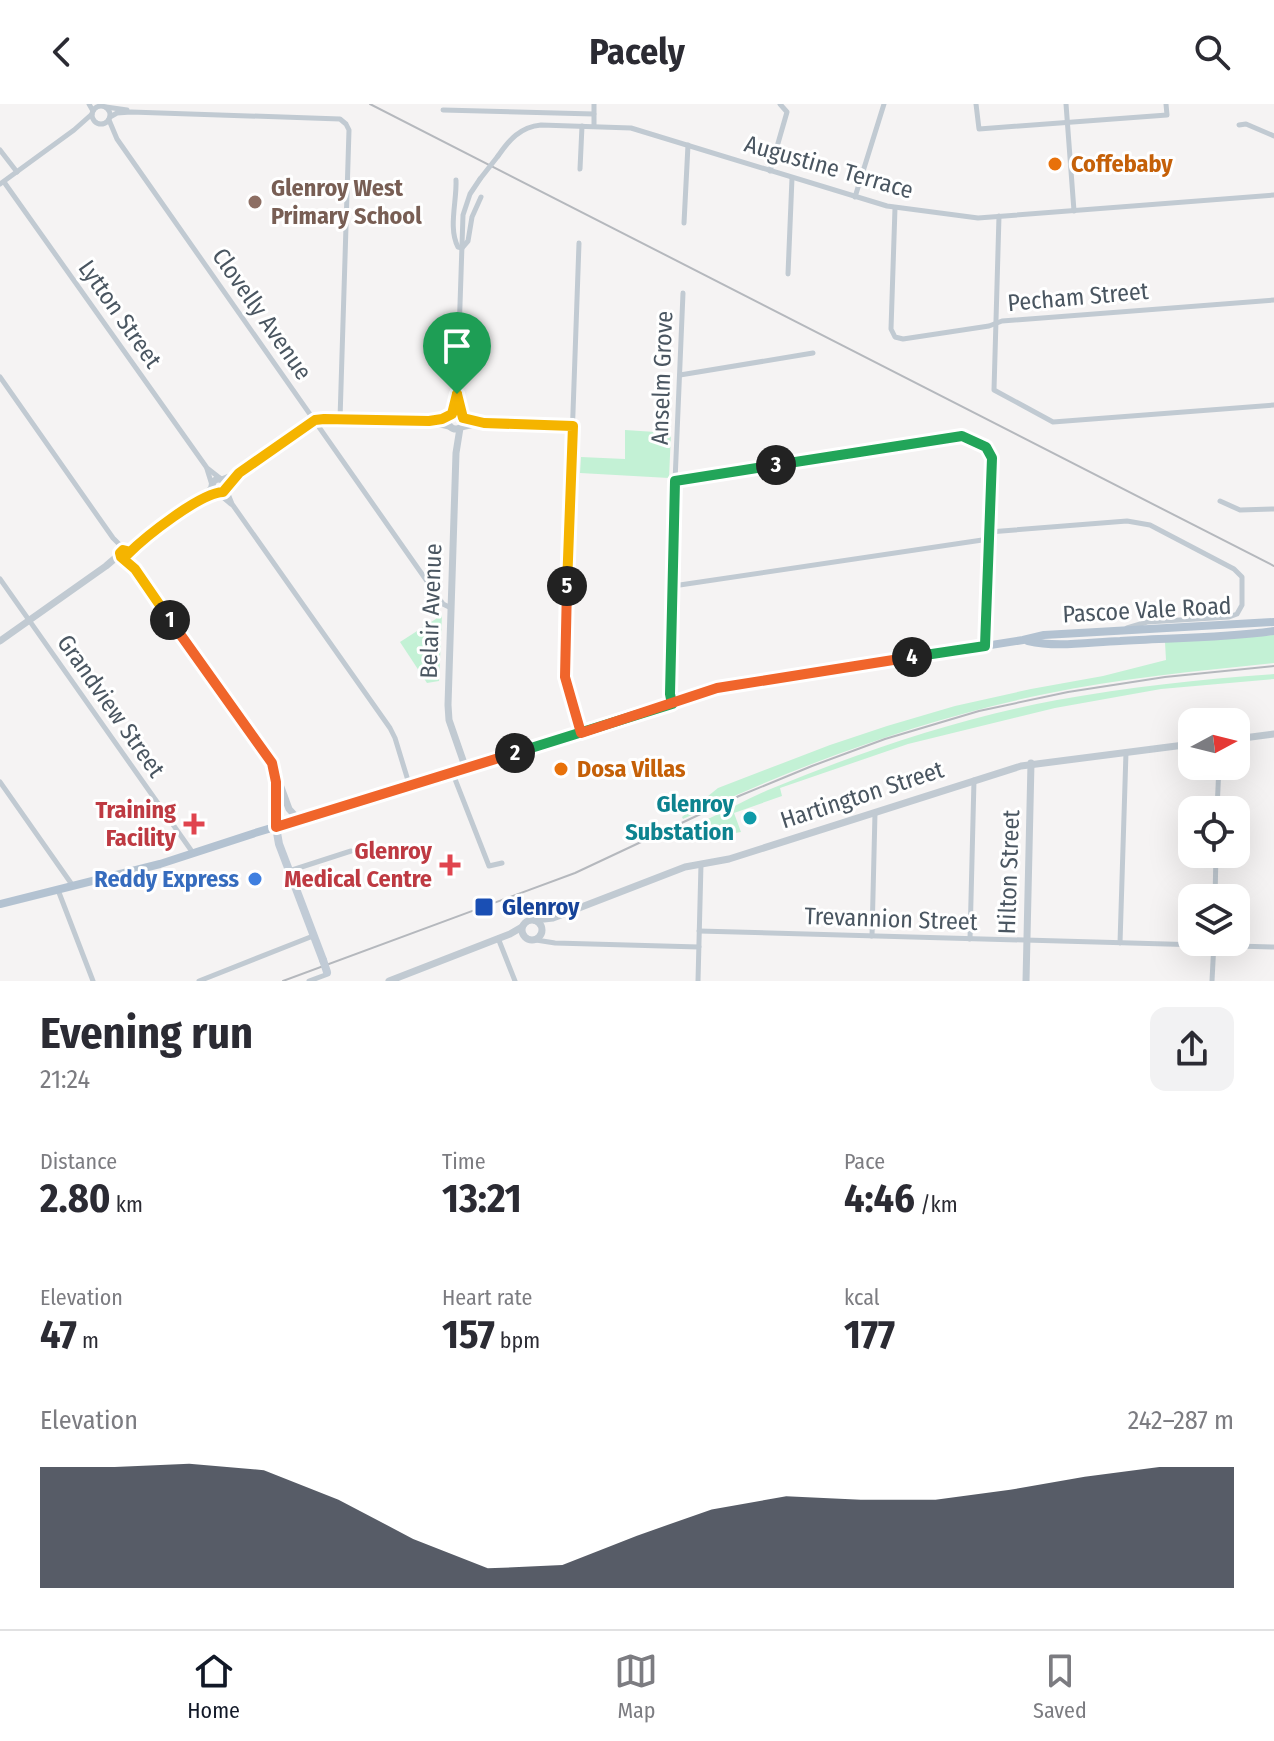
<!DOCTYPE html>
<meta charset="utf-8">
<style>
body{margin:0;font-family:"Fira Sans Condensed",sans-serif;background:#f2f2f3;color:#2b2b33;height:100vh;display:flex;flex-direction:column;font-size:30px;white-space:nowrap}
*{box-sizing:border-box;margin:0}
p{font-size:26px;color:#7c7c81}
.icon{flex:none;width:44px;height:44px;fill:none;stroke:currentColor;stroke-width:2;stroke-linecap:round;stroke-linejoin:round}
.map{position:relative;height:877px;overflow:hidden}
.panel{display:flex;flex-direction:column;background:#fff;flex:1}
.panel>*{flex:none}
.needle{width:52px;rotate:83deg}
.tools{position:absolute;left:1178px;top:604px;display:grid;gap:16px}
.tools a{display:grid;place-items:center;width:72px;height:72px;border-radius:16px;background:#fff;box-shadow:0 8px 32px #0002;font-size:40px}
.pin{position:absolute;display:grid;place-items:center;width:68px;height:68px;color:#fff;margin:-82px -34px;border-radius:50% 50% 50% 0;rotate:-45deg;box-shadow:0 0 8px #0007}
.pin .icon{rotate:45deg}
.km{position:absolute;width:40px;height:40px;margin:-20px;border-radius:50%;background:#222;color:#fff;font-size:22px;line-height:40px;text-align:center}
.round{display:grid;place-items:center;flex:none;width:84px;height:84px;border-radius:16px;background:#f2f2f3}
.head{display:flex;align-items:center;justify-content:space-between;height:136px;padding:0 40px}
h1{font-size:44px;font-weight:700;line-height:60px}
.metrics{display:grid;grid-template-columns:repeat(3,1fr);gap:12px;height:136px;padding:8px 40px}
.metrics div{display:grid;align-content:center}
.metrics b{font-size:40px;font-weight:700}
.metrics small{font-size:22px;font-weight:400}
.metrics p{font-size:22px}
.chart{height:224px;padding:16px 40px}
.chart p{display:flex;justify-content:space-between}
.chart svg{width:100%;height:144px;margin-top:8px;fill:#111827;opacity:.7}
header{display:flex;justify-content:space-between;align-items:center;height:104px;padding:0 40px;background:#fff;font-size:36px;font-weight:700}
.tab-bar{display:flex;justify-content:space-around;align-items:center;height:112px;border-top:2px solid #e1e1e2;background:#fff;font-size:22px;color:#7c7c81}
.tab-bar a{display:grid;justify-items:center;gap:4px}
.tab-bar .on{color:#111827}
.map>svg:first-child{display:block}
</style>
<header><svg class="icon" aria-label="back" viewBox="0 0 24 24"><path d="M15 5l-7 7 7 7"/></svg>Pacely<svg class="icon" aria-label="search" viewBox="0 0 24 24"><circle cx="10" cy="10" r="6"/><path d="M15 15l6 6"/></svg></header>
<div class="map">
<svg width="1274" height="877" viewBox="0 0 1274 877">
<rect width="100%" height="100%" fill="#f5f3f3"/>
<g fill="#c3f1d5">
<polygon points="625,326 671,329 669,374 580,369 581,353 625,355"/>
<polygon points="442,511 439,577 427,579 400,538"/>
<path d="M1274,531V559C1197,567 1120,574 1045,590C919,616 799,661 683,715L682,713L718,684L830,641L887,622L955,602L1031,585L1103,572L1166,556L1165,538Z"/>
<path d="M1274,570V575L1161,585L1055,604L908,640L780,684L782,692L734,709L741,728L712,733L710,729L712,722L708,715C730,705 751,693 773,684C865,646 960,614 1057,596C1129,583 1201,575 1274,570Z"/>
</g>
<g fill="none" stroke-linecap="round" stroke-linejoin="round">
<g stroke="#c1cad2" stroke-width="5">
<polyline points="89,0 93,7"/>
<polyline points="976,0 979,25 1167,11 1166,0"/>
<polyline points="1066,0 1074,107"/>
<circle cx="101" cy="11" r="9"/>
<polyline points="106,3 127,6"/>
<polyline points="443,6 594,10"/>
<polyline points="110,13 117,9 131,8 340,15 346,20 349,26 340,315"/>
<polyline points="109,16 117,35 443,500 451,504"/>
<polyline points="1239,21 1246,20 1274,32"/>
<polyline points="594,22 594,0"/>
<polyline points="0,46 17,68"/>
<path d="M498,52C509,36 520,23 541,21L631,24L887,102L978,114L1274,91"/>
<polyline points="580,65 582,22"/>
<polyline points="770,67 787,8 780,0"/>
<path d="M456,76C457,97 448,124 458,143L462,144L468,137L472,113L481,93"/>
<polyline points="4,78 207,364 221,375"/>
<polyline points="0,80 74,26 92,10"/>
<polyline points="855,93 884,0"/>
<polyline points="895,104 891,225 895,233 903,235 989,222 1002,217 1274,196"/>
<polyline points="999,112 994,286 1053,318 1274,301"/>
<polyline points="684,119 688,41"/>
<polyline points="579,139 564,562 567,586 580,627"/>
<polyline points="788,170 792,74"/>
<polyline points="680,271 813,249"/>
<polyline points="0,273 113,434 124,445"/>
<polyline points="452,310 456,296"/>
<polyline points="462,313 457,290 463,111 470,90 480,75"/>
<polyline points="463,314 484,319 573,322"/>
<polyline points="461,324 479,320"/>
<polyline points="207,365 212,381"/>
<polyline points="675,377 962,332 986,343 992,354 985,542"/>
<polyline points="226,385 232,400 390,624 395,634 410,683"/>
<polyline points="218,389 231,400"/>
<polyline points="1220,397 1240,406 1274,405"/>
<polyline points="989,428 1127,417 1150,421 1234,465 1242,473 1242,501 1237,510 1229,513 1147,518 1127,524"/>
<polyline points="0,475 193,749"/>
<polyline points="673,482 989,435"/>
<polyline points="671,599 670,593 675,377 683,189"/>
<polyline points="453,670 489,762 502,759"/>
<polyline points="0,678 73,782"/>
<polyline points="1217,706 1219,662"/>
<polyline points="289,767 351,747"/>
<polyline points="58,786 93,877"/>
<polyline points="1215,794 1216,750"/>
<polyline points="699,827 1274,843"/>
<polyline points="872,832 875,709"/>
<polyline points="498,834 515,877"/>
<polyline points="970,835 974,676"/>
<polyline points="536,836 555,839 699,843"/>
<polyline points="1120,839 1126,648"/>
<polyline points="199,877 313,832"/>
<polyline points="309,877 328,870"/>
<polyline points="698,877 701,760"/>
<polyline points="1212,877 1214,838"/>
</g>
<g stroke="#c1cad2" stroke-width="7">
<circle cx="456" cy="317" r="8"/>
<polyline points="460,324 456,349 448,601 449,616 466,665"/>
<circle cx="219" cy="382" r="7"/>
<polyline points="222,376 239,369 308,320 319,315 429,317 449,322"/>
<path d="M124,445C153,433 191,406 213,383"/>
<polyline points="128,451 135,465 272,659 276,678 276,723"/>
<polyline points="0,537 106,462 120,450"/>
<polyline points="1236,635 1274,630"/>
<polyline points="278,675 289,705 299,716"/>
<circle cx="532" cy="826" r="10"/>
<polyline points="535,816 553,814 685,763 729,755 1021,662 1192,640"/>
<polyline points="389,877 510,830 522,823"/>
<polyline points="1026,877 1031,659"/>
</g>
<polyline stroke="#c1cbd6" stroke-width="8" points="276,723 279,740 323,856"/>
<g stroke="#b3c2d1" stroke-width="8">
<path d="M1028,537C1057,544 1090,538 1120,537C1171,534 1223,534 1274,527"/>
<polyline points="0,800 160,760 255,729 410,683 717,584 1023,536 1044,531 1274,518"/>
</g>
<g stroke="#b5b8bd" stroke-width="2">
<polyline points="370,0 1274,462"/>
<polyline points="283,877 575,769 739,692 812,662 885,635 979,607 1068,588 1165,573 1274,562"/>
</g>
<polyline stroke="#c1cad2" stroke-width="5" points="480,75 498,52"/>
<polyline stroke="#c1cbd6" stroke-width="8" points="323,856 327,868"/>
</g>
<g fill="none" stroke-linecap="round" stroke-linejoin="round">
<g stroke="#fff" stroke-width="16">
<path id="split-1" d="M170,516L135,465L121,453L120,449L123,446L127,447L128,450C145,433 200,389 223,388L239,369L315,316L324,315L429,317L442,315L452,310L457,290"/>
</g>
<g stroke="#fff" stroke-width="16">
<polyline id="split-2" points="170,516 272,659 276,678 276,723 515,649"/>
</g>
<g stroke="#fff" stroke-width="16">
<polyline id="split-3" points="515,649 672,600 670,590 675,377 776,361"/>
</g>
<g stroke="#fff" stroke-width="16">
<polyline id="split-4" points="776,361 962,332 986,343 992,354 985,542 912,553"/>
</g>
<g stroke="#fff" stroke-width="16">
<polyline id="split-5" points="567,482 565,573 581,629 717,584 912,553"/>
</g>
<g stroke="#fff" stroke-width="16">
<polyline id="split-6" points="457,290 463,314 484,319 573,322 567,482"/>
</g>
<use href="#split-1" stroke="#f5b400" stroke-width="10"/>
<use href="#split-2" stroke="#f0652b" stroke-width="10"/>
<use href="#split-3" stroke="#22a559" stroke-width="10"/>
<use href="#split-4" stroke="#22a559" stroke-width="10"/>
<use href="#split-5" stroke="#f0652b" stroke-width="10"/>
<use href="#split-6" stroke="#f5b400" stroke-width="10"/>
</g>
<g fill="#e8710a" stroke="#fff" stroke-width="3">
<circle cx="1055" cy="60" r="8"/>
<circle cx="561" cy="665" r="8"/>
</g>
<circle fill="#8d6e63" stroke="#fff" stroke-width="3" cx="255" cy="98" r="8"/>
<circle fill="#0f9aa8" stroke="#fff" stroke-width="3" cx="750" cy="714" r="8"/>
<g fill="#e0444e" stroke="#fff" stroke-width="3">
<path d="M190 708h8v8h8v8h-8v8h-8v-8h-8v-8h8z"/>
<path d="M446 749h8v8h8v8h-8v8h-8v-8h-8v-8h8z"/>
</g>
<circle fill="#3f7fe0" stroke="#fff" stroke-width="3" cx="255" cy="775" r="8"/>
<rect fill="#1a4fb4" stroke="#fff" stroke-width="3" x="474" y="793" width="20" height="20" rx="4"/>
<g text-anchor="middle" stroke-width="6" stroke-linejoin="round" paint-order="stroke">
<g font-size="24" font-weight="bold" fill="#c56008" stroke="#fff" text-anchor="start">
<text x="1071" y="68">Coffebaby</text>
<text x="577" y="673">Dosa Villas</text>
</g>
<g font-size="24" fill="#4a5661" stroke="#fff">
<text transform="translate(829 63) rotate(16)" y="8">Augustine Terrace</text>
<text transform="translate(1078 193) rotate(-5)" y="8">Pecham Street</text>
<text transform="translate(120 210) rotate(55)" y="8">Lytton Street</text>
<text transform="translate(262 210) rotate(55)" y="8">Clovelly Avenue</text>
<text transform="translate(662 274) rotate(-88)" y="8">Anselm Grove</text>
<text transform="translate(1147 506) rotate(-3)" y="8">Pascoe Vale Road</text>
<text transform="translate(431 507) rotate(-88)" y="8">Belair Avenue</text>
<text transform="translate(111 602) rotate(55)" y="8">Grandview Street</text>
<text transform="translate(862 691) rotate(-18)" y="8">Hartington Street</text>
<text transform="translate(1009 768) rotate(-88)" y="8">Hilton Street</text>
<text transform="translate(891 815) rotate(2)" y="8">Trevannion Street</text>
</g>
<g font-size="24" font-weight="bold" fill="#785e54" stroke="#fff" text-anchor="start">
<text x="271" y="92">Glenroy West<tspan x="271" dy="28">Primary School</tspan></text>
</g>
<g font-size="24" font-weight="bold" fill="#0d838f" stroke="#fff" text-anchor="end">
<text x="734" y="708">Glenroy<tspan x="734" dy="28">Substation</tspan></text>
</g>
<g font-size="24" font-weight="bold" fill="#be3a42" stroke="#fff" text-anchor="end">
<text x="176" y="714">Training<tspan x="176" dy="28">Facility</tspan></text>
<text x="432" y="755">Glenroy<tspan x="432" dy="28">Medical Centre</tspan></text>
</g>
<g font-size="24" font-weight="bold" fill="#366cbe" stroke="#fff" text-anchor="end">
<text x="239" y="783">Reddy Express</text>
</g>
<g font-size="24" font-weight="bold" fill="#164399" stroke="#fff" text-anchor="start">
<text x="502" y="811">Glenroy</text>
</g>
</g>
</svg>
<div class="tools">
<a><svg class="needle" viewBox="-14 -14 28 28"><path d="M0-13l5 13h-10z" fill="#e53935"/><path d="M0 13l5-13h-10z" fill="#7c7c81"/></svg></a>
<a><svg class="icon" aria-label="locate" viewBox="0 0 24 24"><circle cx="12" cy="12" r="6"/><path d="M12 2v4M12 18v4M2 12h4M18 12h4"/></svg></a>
<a><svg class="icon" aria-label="layers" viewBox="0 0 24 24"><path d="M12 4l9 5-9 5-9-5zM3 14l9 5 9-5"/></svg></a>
</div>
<div class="pin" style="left:457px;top:290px;background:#1e9e55"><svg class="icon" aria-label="arrive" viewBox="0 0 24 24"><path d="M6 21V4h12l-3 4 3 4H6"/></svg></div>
<b class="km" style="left:170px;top:516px">1</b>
<b class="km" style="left:515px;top:649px">2</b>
<b class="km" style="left:776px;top:361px">3</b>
<b class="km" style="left:912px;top:553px">4</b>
<b class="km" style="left:567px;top:482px">5</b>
</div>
<section class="panel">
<div class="head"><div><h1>Evening run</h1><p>21:24</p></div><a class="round"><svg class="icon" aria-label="share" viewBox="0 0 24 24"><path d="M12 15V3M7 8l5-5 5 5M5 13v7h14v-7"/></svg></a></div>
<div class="metrics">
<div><p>Distance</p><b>2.80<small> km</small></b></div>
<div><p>Time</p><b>13:21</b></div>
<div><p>Pace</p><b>4:46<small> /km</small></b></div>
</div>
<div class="metrics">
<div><p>Elevation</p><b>47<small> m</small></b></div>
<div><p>Heart rate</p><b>157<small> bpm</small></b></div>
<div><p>kcal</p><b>177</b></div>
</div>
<div class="chart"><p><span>Elevation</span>242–287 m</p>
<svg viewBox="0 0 160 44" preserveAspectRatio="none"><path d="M0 44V7L10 7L20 6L30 8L40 17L50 29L60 38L70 37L80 28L90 20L100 16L110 17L120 17L130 14L140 10L150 7L160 7V44z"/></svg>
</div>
</section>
<nav class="tab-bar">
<a class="on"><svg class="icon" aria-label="home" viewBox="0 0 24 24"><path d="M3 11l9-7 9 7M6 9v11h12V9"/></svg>Home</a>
<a><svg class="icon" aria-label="map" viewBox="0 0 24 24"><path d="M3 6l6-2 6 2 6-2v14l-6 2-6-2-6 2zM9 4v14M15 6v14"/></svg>Map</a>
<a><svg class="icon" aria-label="saved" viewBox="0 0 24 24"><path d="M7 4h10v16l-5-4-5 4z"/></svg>Saved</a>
</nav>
